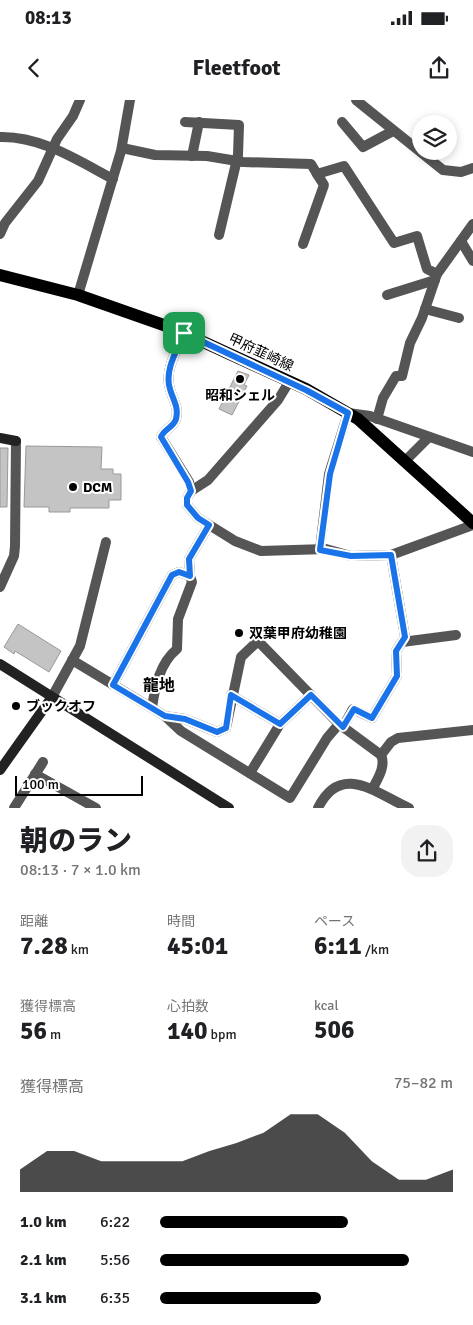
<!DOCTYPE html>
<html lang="ja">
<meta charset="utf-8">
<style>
body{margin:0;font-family:Signika,"Noto Sans JP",sans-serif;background:#f2f2f2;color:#202124;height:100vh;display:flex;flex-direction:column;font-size:19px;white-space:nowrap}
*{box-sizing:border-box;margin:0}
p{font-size:16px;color:#757577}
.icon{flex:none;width:28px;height:28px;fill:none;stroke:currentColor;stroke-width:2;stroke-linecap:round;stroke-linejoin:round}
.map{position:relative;height:708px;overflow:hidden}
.side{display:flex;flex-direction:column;background:#fff;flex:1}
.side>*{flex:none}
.controls{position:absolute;left:412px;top:15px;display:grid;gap:10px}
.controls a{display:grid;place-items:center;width:45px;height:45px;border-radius:50%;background:#fff;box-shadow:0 2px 8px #0003;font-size:25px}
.scale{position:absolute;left:15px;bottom:12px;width:128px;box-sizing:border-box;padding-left:5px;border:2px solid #000;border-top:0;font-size:14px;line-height:18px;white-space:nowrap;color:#000;-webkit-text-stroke:4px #fff;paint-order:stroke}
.pin{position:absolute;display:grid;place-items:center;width:42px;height:42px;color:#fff;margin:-21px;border-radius:10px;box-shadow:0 2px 8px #0006}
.round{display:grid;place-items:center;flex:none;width:52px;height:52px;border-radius:20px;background:#f2f2f2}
.summary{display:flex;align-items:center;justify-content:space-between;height:85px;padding:0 20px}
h1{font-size:28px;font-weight:800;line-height:38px}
.metrics{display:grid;grid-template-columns:repeat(3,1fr);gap:8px;height:85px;padding:5px 20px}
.metrics div{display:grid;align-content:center}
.metrics b{font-size:25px;font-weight:800}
.metrics small{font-size:14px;font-weight:400}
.metrics p{font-size:14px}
.chart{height:140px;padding:10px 20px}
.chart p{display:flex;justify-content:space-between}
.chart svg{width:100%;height:90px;margin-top:5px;fill:#000;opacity:.7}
ul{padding:0 20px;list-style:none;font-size:16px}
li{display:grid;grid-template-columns:80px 60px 1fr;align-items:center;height:38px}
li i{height:12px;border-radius:6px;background:#000}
.status{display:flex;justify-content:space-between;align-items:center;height:35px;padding:0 25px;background:#fff;direction:ltr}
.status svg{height:14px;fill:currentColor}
header{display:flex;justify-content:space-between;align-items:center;height:65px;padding:0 20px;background:#fff;font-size:22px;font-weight:800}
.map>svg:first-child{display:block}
</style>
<div class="status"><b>08:13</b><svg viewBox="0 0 49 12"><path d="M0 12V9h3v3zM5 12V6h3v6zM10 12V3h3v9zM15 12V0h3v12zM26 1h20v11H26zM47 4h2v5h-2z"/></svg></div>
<header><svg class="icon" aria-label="back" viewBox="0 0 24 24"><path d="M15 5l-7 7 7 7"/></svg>Fleetfoot<svg class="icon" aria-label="share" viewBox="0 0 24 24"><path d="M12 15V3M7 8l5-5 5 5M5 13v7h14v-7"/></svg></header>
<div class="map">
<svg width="473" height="708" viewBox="0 0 473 708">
<rect width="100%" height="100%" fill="#fff"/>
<g fill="#c4c4c4" stroke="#999">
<polygon points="238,271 249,275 244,285 247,286 232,315 219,309"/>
<polygon points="26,346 102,347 101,369 113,369 113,374 121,374 121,400 109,400 109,408 70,408 70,412 49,412 49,407 24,407"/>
<polygon points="0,348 8,348 7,407 0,407"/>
<polygon points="18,524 61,551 49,572 15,551 14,554 4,547"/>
</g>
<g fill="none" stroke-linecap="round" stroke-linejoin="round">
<g stroke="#555" stroke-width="10">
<polyline points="356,0 443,70 461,72 473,68"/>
<polyline points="185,22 239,25 238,55 219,135"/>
<polyline points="342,22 363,47 393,31"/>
<path d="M0,37C41,36 77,60 113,79"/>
<polyline points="122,48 155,55 207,56 243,62 311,64 317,74 344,66 394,143 417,136 427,169 437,174"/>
<polyline points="192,56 199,22"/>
<polyline points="0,134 5,123 38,81 57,39 73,16 80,0"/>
<polyline points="461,141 473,161"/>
<polyline points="303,144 324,85 317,74"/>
<polyline points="78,195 121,51 130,0"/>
<polyline points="387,195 435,180"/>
<polyline points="425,209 459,218"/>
<path d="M184,233C177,250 164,271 170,289C173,300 179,307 176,319C174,327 164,329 161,337L189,382L191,391L187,398V405L198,418L235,441L261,451L326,449L351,456L391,455L473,425"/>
<polyline points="377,319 383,298 396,276 402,276 410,243 422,218 437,174 473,124"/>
<polyline points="405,361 429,337"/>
<polyline points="191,391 208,380 278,300 289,282"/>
<polyline points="320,449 329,374 348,313 370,316 473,352"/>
<polyline points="190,476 189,459 209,425"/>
<polyline points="0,487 14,456 15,446 16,341"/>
<polyline points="402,542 456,535"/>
<polyline points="72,560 165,616 181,631 290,698 327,638 339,624"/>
<path d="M113,585L172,475L179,472L190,476L192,482L178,519L177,549C160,563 155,586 152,608"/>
<polyline points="231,595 280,624 250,673"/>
<polyline points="52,597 80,546 106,442"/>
<path d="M165,616L185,619L217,632L226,628L241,557L258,541L339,624L381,655C386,666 378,678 373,688"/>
<polyline points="280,624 311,595"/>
<polyline points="343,627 353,609 372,618 397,576 396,551 405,537 391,455"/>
<polyline points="381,655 391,642 398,638 473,630"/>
<polyline points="35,674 96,708"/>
<polyline points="14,708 43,662"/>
<path d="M318,708C341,661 377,694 409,708"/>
</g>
<g stroke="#222" stroke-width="10">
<polyline points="0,338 16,341"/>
<polyline points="0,564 229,708"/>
<polyline points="0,670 52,597"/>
</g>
<polyline stroke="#000" stroke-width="12" points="0,175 78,195 175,229 306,289 358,319 473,423"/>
</g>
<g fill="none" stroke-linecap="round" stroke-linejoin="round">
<g stroke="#fff" stroke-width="10">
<path id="route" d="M184,233L306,290L348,313L330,374L320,450L351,456L391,455L405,537L396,551L397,576L372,618L354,609L343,627L311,595L280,624L231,595L226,628L217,632L185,619L165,616L113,585L172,475L179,472L190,476L189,459L209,425L198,418L187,405V398L191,391L188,382L161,337C164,329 174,327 176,319C179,307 173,300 170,289C164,271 177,250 184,233Z"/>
</g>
<use href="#route" stroke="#1a73e8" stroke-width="6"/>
</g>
<g fill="#000" stroke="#fff" stroke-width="2">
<circle cx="240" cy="279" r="5"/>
<circle cx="73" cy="387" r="5"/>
<circle cx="239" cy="533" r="5"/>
<circle cx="16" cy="606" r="5"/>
</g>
<g text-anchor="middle" stroke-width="4" stroke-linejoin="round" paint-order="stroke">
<g font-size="14" fill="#000" stroke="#fff">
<text transform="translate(261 252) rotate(25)" y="5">甲府韮崎線</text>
</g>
<g font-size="14" font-weight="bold" fill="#000" stroke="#fff" text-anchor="start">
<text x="240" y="300" text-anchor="middle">昭和シェル</text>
<text x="83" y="392">DCM</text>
<text x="249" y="538">双葉甲府幼稚園</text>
<text x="26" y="611">ブックオフ</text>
</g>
<g font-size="16" font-weight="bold" fill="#000" stroke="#fff">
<text x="159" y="591">龍地</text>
</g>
</g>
</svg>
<div class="controls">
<a><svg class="icon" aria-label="layers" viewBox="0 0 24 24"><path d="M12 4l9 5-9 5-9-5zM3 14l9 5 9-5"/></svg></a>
</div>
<div class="scale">100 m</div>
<div class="pin" style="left:184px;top:233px;background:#1e9e55"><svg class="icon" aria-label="arrive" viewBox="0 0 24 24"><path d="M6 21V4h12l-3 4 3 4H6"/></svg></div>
</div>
<section class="side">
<div class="summary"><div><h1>朝のラン</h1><p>08:13 · 7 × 1.0 km</p></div><a class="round"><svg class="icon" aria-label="share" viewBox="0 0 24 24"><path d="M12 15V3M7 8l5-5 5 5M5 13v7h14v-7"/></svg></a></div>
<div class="metrics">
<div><p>距離</p><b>7.28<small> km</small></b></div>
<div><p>時間</p><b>45:01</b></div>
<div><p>ペース</p><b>6:11<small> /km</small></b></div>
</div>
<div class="metrics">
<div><p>獲得標高</p><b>56<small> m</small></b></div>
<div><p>心拍数</p><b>140<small> bpm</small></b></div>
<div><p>kcal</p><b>506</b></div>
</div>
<div class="chart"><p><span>獲得標高</span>75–82 m</p>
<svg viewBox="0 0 160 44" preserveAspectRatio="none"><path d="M0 44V33L10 24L20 24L30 29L40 29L50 29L60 29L70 24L80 20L90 15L100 6L110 6L120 15L130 29L140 38L150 38L160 33V44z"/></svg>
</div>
<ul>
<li><b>1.0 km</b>6:22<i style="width:64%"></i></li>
<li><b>2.1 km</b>5:56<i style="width:85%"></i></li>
<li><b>3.1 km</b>6:35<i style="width:55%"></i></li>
</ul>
</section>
